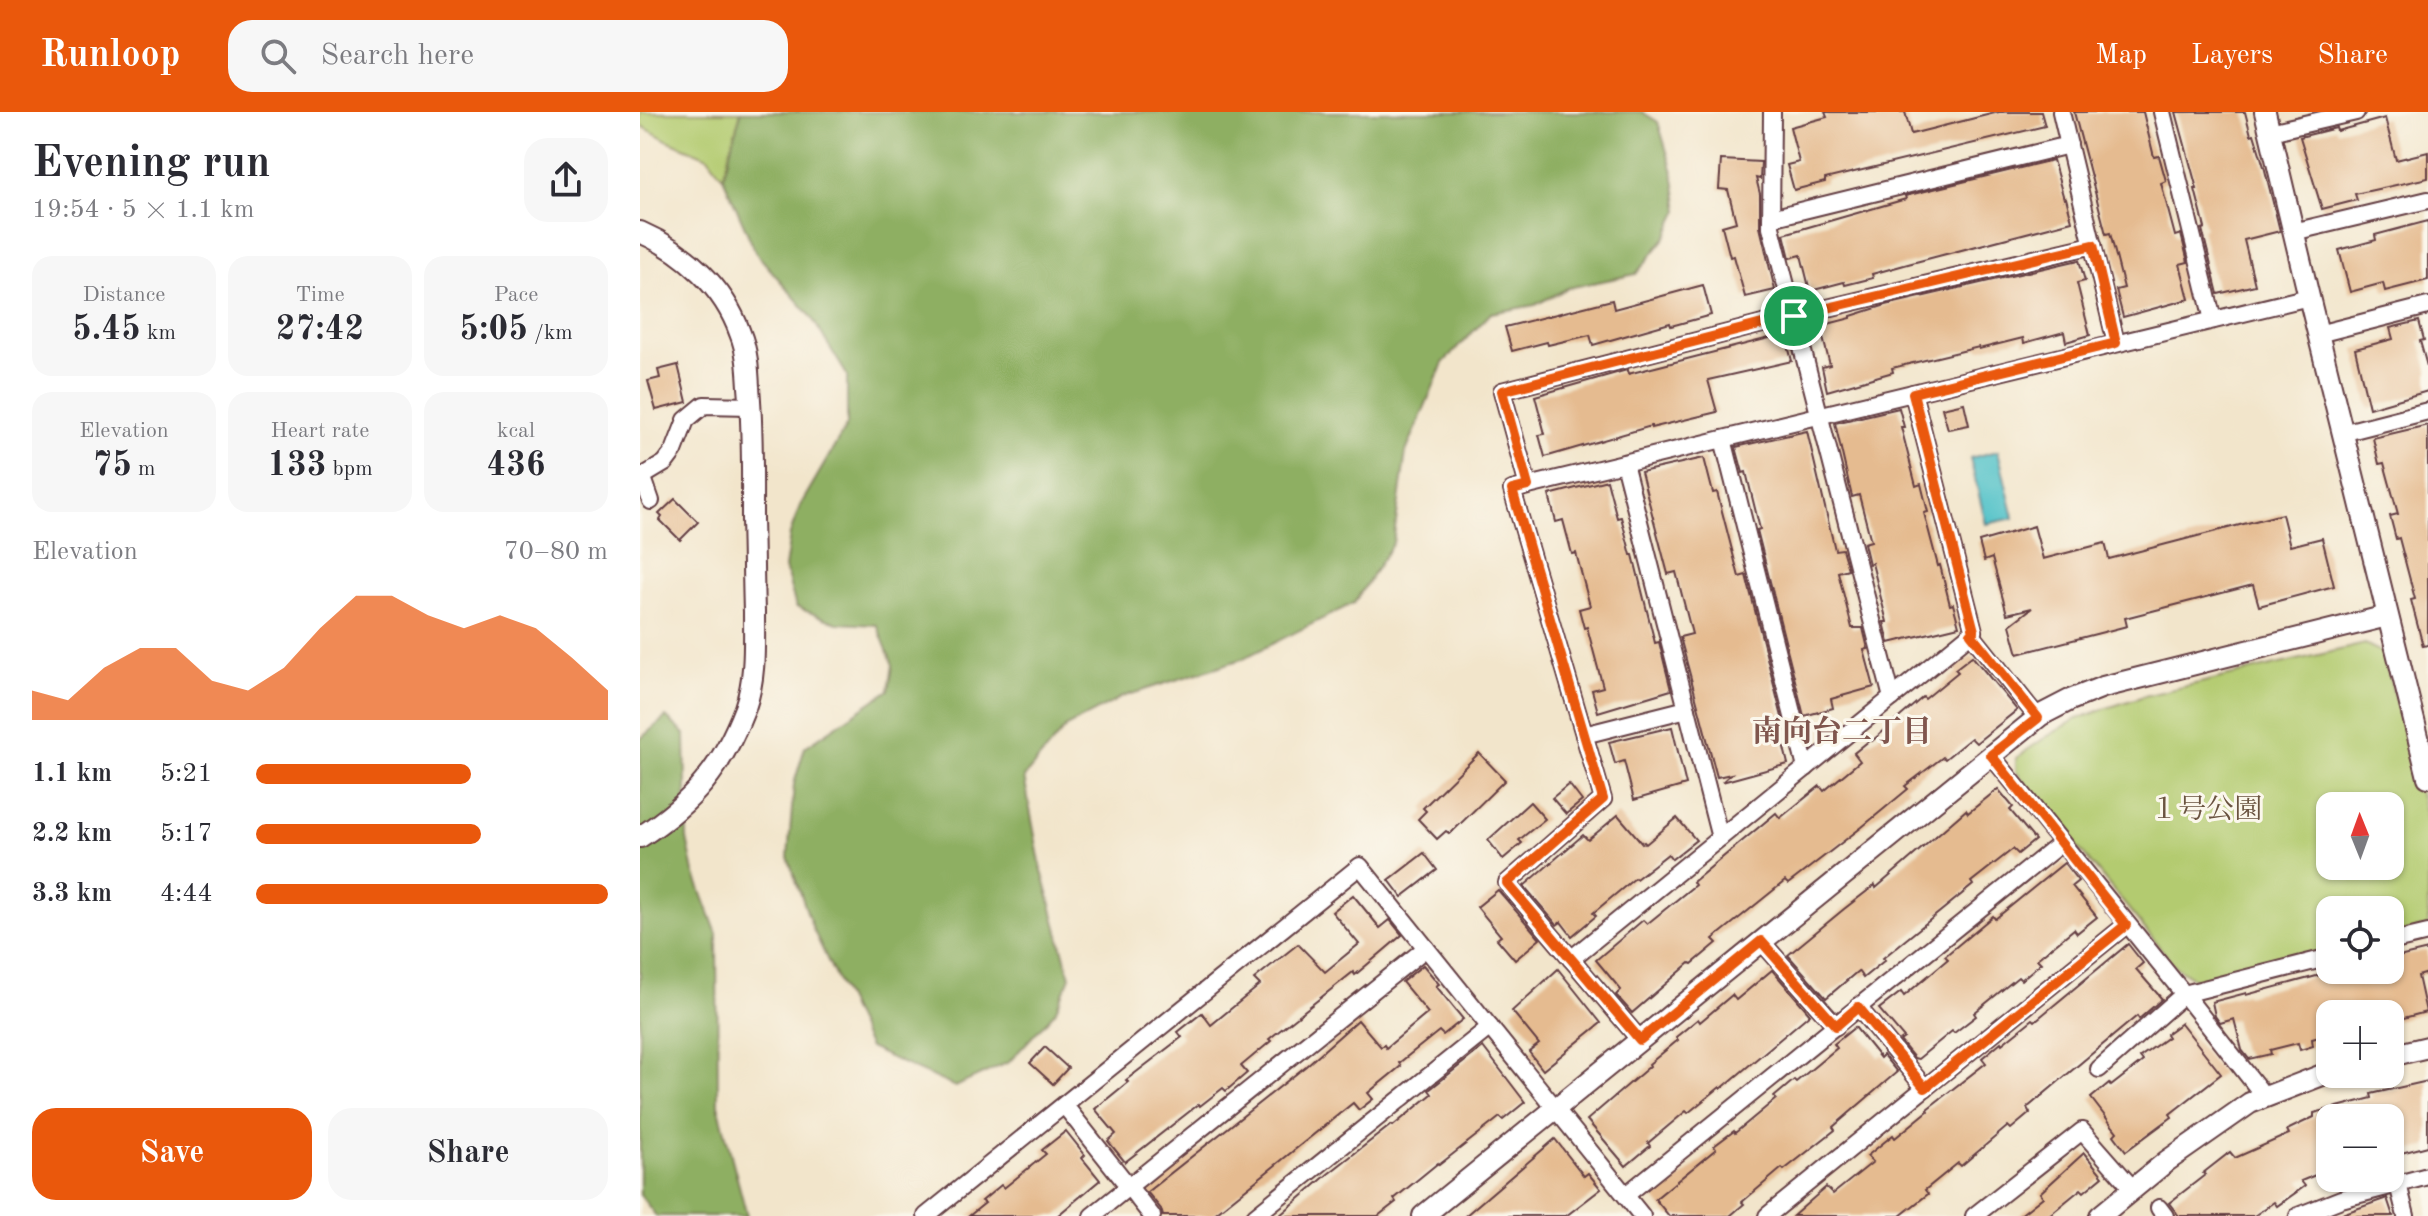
<!DOCTYPE html>
<meta charset="utf-8">
<style>
body{margin:0;font-family:"Old Standard TT","Noto Serif JP",serif;background:#f7f7f7;color:#2b2b33;height:100vh;display:flex;flex-direction:column;font-size:30px;white-space:nowrap}
*{box-sizing:border-box;margin:0}
p{font-size:26px;color:#7c7c81}
.icon{flex:none;width:44px;height:44px;fill:none;stroke:currentColor;stroke-width:2;stroke-linecap:round;stroke-linejoin:round}
.map{position:relative;flex:1;overflow:hidden}
.details{display:flex;flex-direction:column;background:#fff;width:640px}
.details>*{flex:none}
.needle{width:52px;rotate:359deg}
.fabs{position:absolute;left:1676px;top:680px;display:grid;gap:16px}
.fabs a{display:grid;place-items:center;width:88px;height:88px;border-radius:16px;background:#fff;box-shadow:0 2px 6px #0004;font-size:40px}
.pin{position:absolute;display:grid;place-items:center;width:68px;height:68px;color:#fff;margin:-34px;border:4px solid #fff;border-radius:50%;box-shadow:0 2px 8px #0007}
.round{display:grid;place-items:center;flex:none;width:84px;height:84px;border-radius:24px;background:#f7f7f7}
.headline{display:flex;align-items:center;justify-content:space-between;height:136px;padding:0 32px}
h1{font-size:44px;font-weight:700;line-height:60px}
.figures{display:grid;grid-template-columns:repeat(3,1fr);gap:12px;height:136px;padding:8px 32px}
.figures div{display:grid;align-content:center;border-radius:20px;background:#f7f7f7;text-align:center}
.figures b{font-size:34px;font-weight:700}
.figures small{font-size:22px;font-weight:400}
.figures p{font-size:22px}
.chart{height:224px;padding:16px 32px}
.chart p{display:flex;justify-content:space-between}
.chart svg{width:100%;height:144px;margin-top:8px;fill:#ea580c;opacity:.7}
.action{display:flex;gap:16px;margin-top:auto;padding:16px 32px}
.action a{flex:1;height:92px;border-radius:24px;background:#ea580c;color:#fff;font-size:32px;font-weight:700;line-height:92px;text-align:center}
.action a+a{background:#f7f7f7;color:#2b2b33}
ul{padding:0 32px;list-style:none;font-size:26px}
li{display:grid;grid-template-columns:128px 96px 1fr;align-items:center;height:60px}
li i{height:20px;border-radius:10px;background:#ea580c}
header{display:flex;align-items:center;gap:48px;box-sizing:border-box;height:112px;padding:0 40px;background:#ea580c;color:#fff}
header strong{font-size:38px}
nav{display:flex;gap:44px;margin-inline-start:auto;font-size:28px}
.search{width:560px;height:72px;background:#f7f7f7;display:flex;align-items:center;gap:20px;box-sizing:border-box;padding:0 28px;border-radius:24px;color:#7c7c81;font-size:30px}
main{display:flex;flex:1;min-height:0}
.map>svg:first-child{display:block}
</style>
<header>
<strong>Runloop</strong>
<div class="search"><svg class="icon" aria-label="search" viewBox="0 0 24 24"><circle cx="10" cy="10" r="6"/><path d="M15 15l6 6"/></svg>Search here</div>
<nav><a>Map</a><a>Layers</a><a>Share</a></nav>
</header>
<main>
<section class="details">
<div class="headline"><div><h1>Evening run</h1><p>19:54 · 5 × 1.1 km</p></div><a class="round"><svg class="icon" aria-label="share" viewBox="0 0 24 24"><path d="M12 15V3M7 8l5-5 5 5M5 13v7h14v-7"/></svg></a></div>
<div class="figures">
<div><p>Distance</p><b>5.45<small> km</small></b></div>
<div><p>Time</p><b>27:42</b></div>
<div><p>Pace</p><b>5:05<small> /km</small></b></div>
</div>
<div class="figures">
<div><p>Elevation</p><b>75<small> m</small></b></div>
<div><p>Heart rate</p><b>133<small> bpm</small></b></div>
<div><p>kcal</p><b>436</b></div>
</div>
<div class="chart"><p><span>Elevation</span>70–80 m</p>
<svg viewBox="0 0 160 44" preserveAspectRatio="none"><path d="M0 44V35L10 38L20 28L30 22L40 22L50 32L60 35L70 28L80 16L90 6L100 6L110 12L120 16L130 12L140 16L150 25L160 35V44z"/></svg>
</div>
<ul>
<li><b>1.1 km</b>5:21<i style="width:61%"></i></li>
<li><b>2.2 km</b>5:17<i style="width:64%"></i></li>
<li><b>3.3 km</b>4:44<i style="width:100%"></i></li>
</ul>
<div class="action"><a>Save</a><a>Share</a></div>
</section>
<div class="map">
<svg width="1788" height="1104" viewBox="0 0 1788 1104">
<rect width="100%" height="100%" fill="#fbf7ec"/>
<filter id="ink" filterUnits="userSpaceOnUse"><feTurbulence type="fractalNoise" baseFrequency=".0125" numOctaves="2"/><feDisplacementMap in="SourceGraphic" scale="16" xChannelSelector="R" yChannelSelector="G"/><feConvolveMatrix kernelMatrix="1 2 1 2 8 2 1 2 1" color-interpolation-filters="sRGB"/></filter>
<filter id="wash" filterUnits="userSpaceOnUse"><feTurbulence type="fractalNoise" baseFrequency=".006" numOctaves="4" result="noise"/><feDisplacementMap in="SourceGraphic" scale="32" xChannelSelector="R" yChannelSelector="G"/><feGaussianBlur stdDeviation="1.8" result="paint"/><feColorMatrix in="noise" values="0 0 0 0 0 0 0 0 0 0 0 0 0 0 0 0 0 1.4 0 .05"/><feComposite in="paint" operator="in"/></filter>
<g filter="url(#wash)">
<rect width="100%" height="100%" fill="#f2e5cb"/>
<g fill="#b3cb70" stroke="#7e754e" stroke-width="2" fill-rule="evenodd">
<polygon points="0,0 101,0 83,65 68,45 27,28 0,13"/>
<path d="M1725,532L1743,541L1788,712V814L1750,824V798H1690V839L1577,867H1554L1536,855L1376,660V646L1403,627L1435,608L1467,596L1504,584ZM1690,694H1750V754H1690Z"/>
</g>
<g fill="#8eaf62" stroke="#6c6746" stroke-width="2">
<polygon points="101,0 1002,0 1018,10 1033,60 1039,98 1026,125 996,162 928,176 895,193 851,201 803,251 766,340 753,431 714,491 602,547 482,585 426,615 384,665 400,751 430,865 415,900 369,950 315,975 229,936 173,817 148,745 154,672 165,635 249,578 253,553 237,513 197,511 156,495 145,456 150,422 160,394 207,313 207,263 170,203 116,141 83,65"/>
<polygon points="26,605 45,622 47,727 54,760 77,822 78,993 107,1104 16,1104 0,1083 0,627"/>
</g>
<polygon fill="#55c3c9" stroke="#50717a" stroke-width="2" points="1358,339 1374,406 1346,412 1330,346"/>
<g id="blocks">
<g fill="#e5bb90">
<polygon points="1185,0 1265,0 1271,22 1359,0 1401,0 1405,14 1185,67 1185,70 1154,78 1147,53 1159,50 1150,15 1187,5"/>
<polygon points="1434,0 1503,0 1514,45 1519,44 1526,69 1521,71 1535,124 1541,122 1548,150 1540,152 1549,187 1483,205 1476,178 1484,176 1470,121 1466,122"/>
<polygon points="1536,0 1605,0 1611,23 1614,22 1625,58 1640,119 1604,128 1615,173 1578,182 1562,117 1565,116 1555,77 1557,77"/>
<polygon points="1745,6 1756,48 1788,40 1788,66 1715,82 1717,88 1682,97 1660,25 1696,16 1697,19"/>
<polygon points="1081,48 1121,50 1120,67 1116,66 1120,82 1120,115 1135,178 1105,185 1094,144 1090,145 1082,114 1096,110 1088,78 1079,77"/>
<polygon points="1413,48 1424,87 1426,86 1432,109 1268,152 1232,162 1233,166 1205,173 1204,170 1170,179 1161,143 1150,146 1144,122 1266,87 1265,84"/>
<polygon points="1788,109 1788,168 1745,179 1743,171 1710,180 1699,138 1736,128 1735,123"/>
<polygon points="1439,148 1445,169 1437,171 1450,223 1426,230 1424,220 1384,231 1383,226 1339,237 1339,235 1252,256 1253,260 1187,279 1182,255 1190,253 1180,214 1211,206 1211,204 1246,193"/>
<polygon points="1063,173 1071,203 1031,214 1030,211 953,233 950,223 908,233 907,230 872,239 865,215 972,188 974,197"/>
<polygon points="1779,209 1784,228 1780,229 1788,258 1788,279 1729,296 1715,237 1753,227 1750,216"/>
<polygon points="1145,222 1152,249 1068,268 1077,300 1011,316 1011,314 905,345 899,323 905,322 895,284 987,258 988,262"/>
<polygon points="38,253 47,290 16,298 8,269 20,266 18,258"/>
<polygon points="1324,291 1329,313 1308,317 1302,296"/>
<polygon points="1259,296 1264,315 1261,315 1276,374 1281,372 1288,400 1284,401 1298,454 1300,453 1310,493 1313,492 1319,514 1249,531 1244,510 1247,510 1232,451 1229,452 1224,431 1231,429 1219,383 1212,385 1195,311"/>
<polygon points="1788,313 1788,533 1783,534 1771,488 1775,487 1759,426 1756,427 1750,404 1758,402 1744,351 1739,352 1733,326"/>
<polygon points="1167,319 1195,438 1202,437 1208,457 1198,460 1212,516 1223,516 1228,537 1224,538 1234,575 1191,587 1193,596 1164,604 1117,418 1120,417 1106,360 1103,361 1096,335"/>
<polygon points="1064,346 1073,381 1077,380 1099,465 1106,463 1143,609 1139,610 1139,615 1148,652 1082,670 1091,662 1077,665 1040,525 1052,522 1036,460 1028,462 1001,360"/>
<polygon points="967,368 977,406 981,405 991,443 993,443 1015,531 1019,530 1031,578 958,600 952,578 963,575 947,515 944,516 939,497 950,494 936,441 932,442 923,408 916,410 909,383"/>
<polygon points="35,387 58,410 40,428 20,408 22,405 19,402"/>
<polygon points="1642,402 1650,434 1682,426 1694,474 1619,494 1613,473 1485,506 1487,514 1378,542 1370,513 1392,496 1367,502 1352,446 1344,449 1339,430 1394,414 1403,447 1465,431 1469,447"/>
<polygon points="1332,544 1377,598 1336,631 1331,626 1305,647 1303,645 1265,674 1268,677 1222,715 1148,772 1145,769 1073,827 1077,831 1052,852 1050,851 992,901 976,883 981,878 956,848 1003,808 1007,812 1055,773 1053,770 1136,701 1140,706 1180,674 1184,679 1220,649 1214,641 1230,628 1232,629 1283,585 1285,587 1318,560 1315,557"/>
<polygon points="1032,615 1046,673 994,688 984,649 975,652 969,630"/>
<polygon points="839,641 865,668 810,722 806,719 797,727 778,707 786,699 783,696"/>
<polygon points="929,672 942,689 926,702 912,686"/>
<polygon points="1358,677 1373,695 1370,698 1395,728 1378,742 1373,737 1331,770 1333,773 1243,846 1245,848 1223,866 1218,859 1186,886 1148,843 1204,797 1235,773 1236,776 1326,698 1328,701"/>
<polygon points="890,690 905,707 879,728 882,731 863,747 848,728"/>
<polygon points="978,703 1002,731 1004,730 1006,732 1037,706 1056,728 1032,747 1028,742 996,767 995,766 953,801 956,804 932,824 921,810 917,813 884,774 943,723 948,728"/>
<polygon points="784,741 797,758 762,785 749,768"/>
<polygon points="1424,751 1438,769 1432,774 1457,805 1437,821 1434,817 1397,847 1401,851 1381,868 1378,865 1334,901 1336,904 1314,921 1312,919 1278,947 1274,946 1260,929 1264,926 1239,897 1261,880 1264,884 1308,847 1305,844 1353,804 1355,807"/>
<polygon points="858,778 900,827 875,848 857,827 861,824 837,795"/>
<polygon points="713,783 740,816 750,808 762,823 715,863 713,860 629,927 631,929 601,954 607,961 586,979 583,976 560,994 559,992 485,1050 468,1029 476,1022 455,997 488,970 486,968 542,925 538,920 562,901 571,913 620,873 614,867 658,832 685,860 719,832 692,800"/>
<polygon points="1488,832 1503,851 1496,857 1522,887 1499,907 1497,904 1387,996 1390,1001 1371,1017 1368,1014 1321,1054 1318,1051 1285,1078 1288,1082 1260,1104 1153,1104 1186,1075 1193,1082 1233,1050 1227,1044 1253,1023 1255,1026 1288,999 1287,997 1346,951 1342,946 1361,930 1362,932 1393,907 1395,909"/>
<polygon points="1788,838 1788,861 1778,864 1786,900 1756,908 1754,902 1690,902 1690,922 1672,927 1673,934 1660,938 1658,931 1630,938 1631,942 1609,947 1602,938 1594,907 1580,911 1575,904 1572,890 1606,881 1606,883 1684,862 1685,866 1716,858 1750,858 1750,847"/>
<polygon points="783,853 799,872 796,874 823,907 803,923 799,919 759,951 761,954 728,981 733,987 719,998 713,991 572,1104 523,1104 521,1097 507,1080 666,954 718,908 741,935 744,933 746,936 788,901 762,870"/>
<polygon points="918,857 961,911 903,958 889,940 899,932 872,899"/>
<polygon points="1132,858 1170,902 1081,977 1080,975 1048,1001 1046,999 1008,1031 1010,1034 986,1054 947,1008 1010,954 1009,952 1038,928 1036,925 1058,907 1060,910 1092,883 1096,888"/>
<polygon points="1541,911 1581,962 1530,1002 1532,1005 1486,1039 1474,1023 1477,1020 1451,986 1469,971 1471,974 1503,949 1500,945 1528,925 1526,922"/>
<polygon points="1215,915 1240,946 1243,943 1257,960 1193,1015 1195,1018 1144,1058 1142,1056 1102,1090 1104,1092 1090,1104 1029,1104 1015,1087 1076,1037 1074,1034 1094,1019 1095,1021 1136,987 1134,985 1154,968 1156,970 1197,936 1194,932"/>
<polygon points="405,935 428,956 413,972 390,951"/>
<polygon points="843,935 885,990 863,1008 860,1005 799,1053 798,1051 754,1087 756,1090 738,1104 639,1104 688,1062 751,1013 753,1014 792,982 789,978"/>
<polygon points="1788,969 1788,1034 1750,1044 1750,1006 1690,1006 1690,1057 1661,1069 1665,1074 1637,1094 1634,1090 1614,1104 1539,1104 1529,1091 1565,1063 1563,1061 1590,1040 1595,1046 1649,1022 1647,1018 1674,1005 1674,1001 1732,986 1731,982"/>
<polygon points="426,1019 445,1043 442,1046 460,1068 417,1104 329,1104 345,1091 342,1089 361,1073 364,1076 406,1042 402,1038"/>
<polygon points="915,1027 944,1064 948,1061 961,1077 926,1104 825,1104"/>
<polygon points="1444,1041 1463,1064 1444,1080 1441,1077 1408,1104 1379,1104 1403,1085 1400,1081"/>
<polygon points="1747,1086 1753,1104 1702,1104 1702,1102"/>
</g>
</g>
</g>
<g filter="url(#ink)">
<use href="#blocks" fill-opacity="0" stroke="#633d43" stroke-width="2"/>
<g fill="none" stroke-linecap="round" stroke-linejoin="round">
<g stroke="#633d43" stroke-width="20">
<g id="minor">
<polyline points="1132,0 1131,115 1252,586"/>
<polyline points="1421,0 1476,231"/>
<polyline points="1522,0 1573,208"/>
<polyline points="1630,20 1716,0"/>
<polyline points="1131,106 1429,33"/>
<polyline points="1653,120 1788,88"/>
<polyline points="1678,222 1788,194"/>
<polyline points="1702,321 1788,299"/>
<polyline points="1083,327 1166,656"/>
<polyline points="984,351 1080,726"/>
<polyline points="0,366 25,351 34,339 46,308 64,293 111,294"/>
<polyline points="3,366 11,389"/>
<polyline points="888,374 862,279 1154,204 1453,133"/>
<polyline points="1331,522 1398,606"/>
<polyline points="944,623 1047,597"/>
<polyline points="1351,643 1544,882 1690,845"/>
<polyline points="1121,829 1196,914"/>
<polyline points="1750,830 1788,821"/>
<polyline points="931,847 1334,519 1273,281"/>
<polyline points="1218,895 1285,976"/>
<polyline points="1000,928 867,771 963,687 872,378 1669,185"/>
<polyline points="1459,957 1544,882 1625,985"/>
<polyline points="425,994 512,1104"/>
<polyline points="1758,1072 1766,1104"/>
<polyline points="986,1083 1421,731"/>
<polyline points="1519,1096 1525,1104"/>
<polyline points="286,1104 720,754 1002,1104"/>
<polyline points="452,1104 786,836"/>
<polyline points="615,1104 850,915"/>
<polyline points="1127,1104 1486,813"/>
<polyline points="1334,1104 1442,1019 1493,1077"/>
<polyline points="1658,1104 1701,1087 1788,1064"/>
</g>
</g>
<g stroke="#633d43" stroke-width="24">
<g id="tertiary">
<polyline points="1625,0 1669,185 1788,665"/>
<path d="M0,120C44,139 84,175 100,221C107,238 108,256 109,275C113,319 112,364 112,408C113,439 113,469 114,500C114,532 116,565 105,596C82,656 54,690 0,725"/>
<polyline points="1750,944 1788,935"/>
<polyline points="783,1104 1401,603 1430,588 1463,575 1747,504"/>
<polyline points="1460,1104 1527,1049 1610,991 1690,960"/>
</g>
</g>
<use href="#minor" stroke="#fff" stroke-width="16"/>
<use href="#tertiary" stroke="#fff" stroke-width="20"/>
</g>
</g>
<g fill="none" stroke-linecap="round" stroke-linejoin="round" filter="url(#ink)">
<g stroke="#fff" stroke-width="16">
<polygon id="route" points="1453,133 1476,231 1273,281 1334,519 1331,522 1398,606 1351,643 1486,813 1285,976 1218,895 1196,914 1121,829 1000,928 867,771 963,687 872,378 888,374 862,279 1154,204"/>
</g>
<use href="#route" stroke="#ea580c" stroke-width="10"/>
</g>
<g text-anchor="middle" stroke-width="6" stroke-linejoin="round" paint-order="stroke">
<g font-size="28" fill="#6a5340" stroke="#fbf7ec">
<text x="1566" y="706">１号公園</text>
</g>
<g font-size="30" font-weight="bold" fill="#80564e" stroke="#fbf7ec">
<text x="1202" y="629">南向台二丁目</text>
</g>
</g>
</svg>
<div class="fabs">
<a><svg class="needle" viewBox="-14 -14 28 28"><path d="M0-13l5 13h-10z" fill="#e53935"/><path d="M0 13l5-13h-10z" fill="#7c7c81"/></svg></a>
<a><svg class="icon" aria-label="locate" viewBox="0 0 24 24"><circle cx="12" cy="12" r="6"/><path d="M12 2v4M12 18v4M2 12h4M18 12h4"/></svg></a>
<a>+</a>
<a>−</a>
</div>
<div class="pin" style="left:1154px;top:204px;background:#1e9e55"><svg class="icon" aria-label="arrive" viewBox="0 0 24 24"><path d="M6 21V4h12l-3 4 3 4H6"/></svg></div>
</div>
</main>
